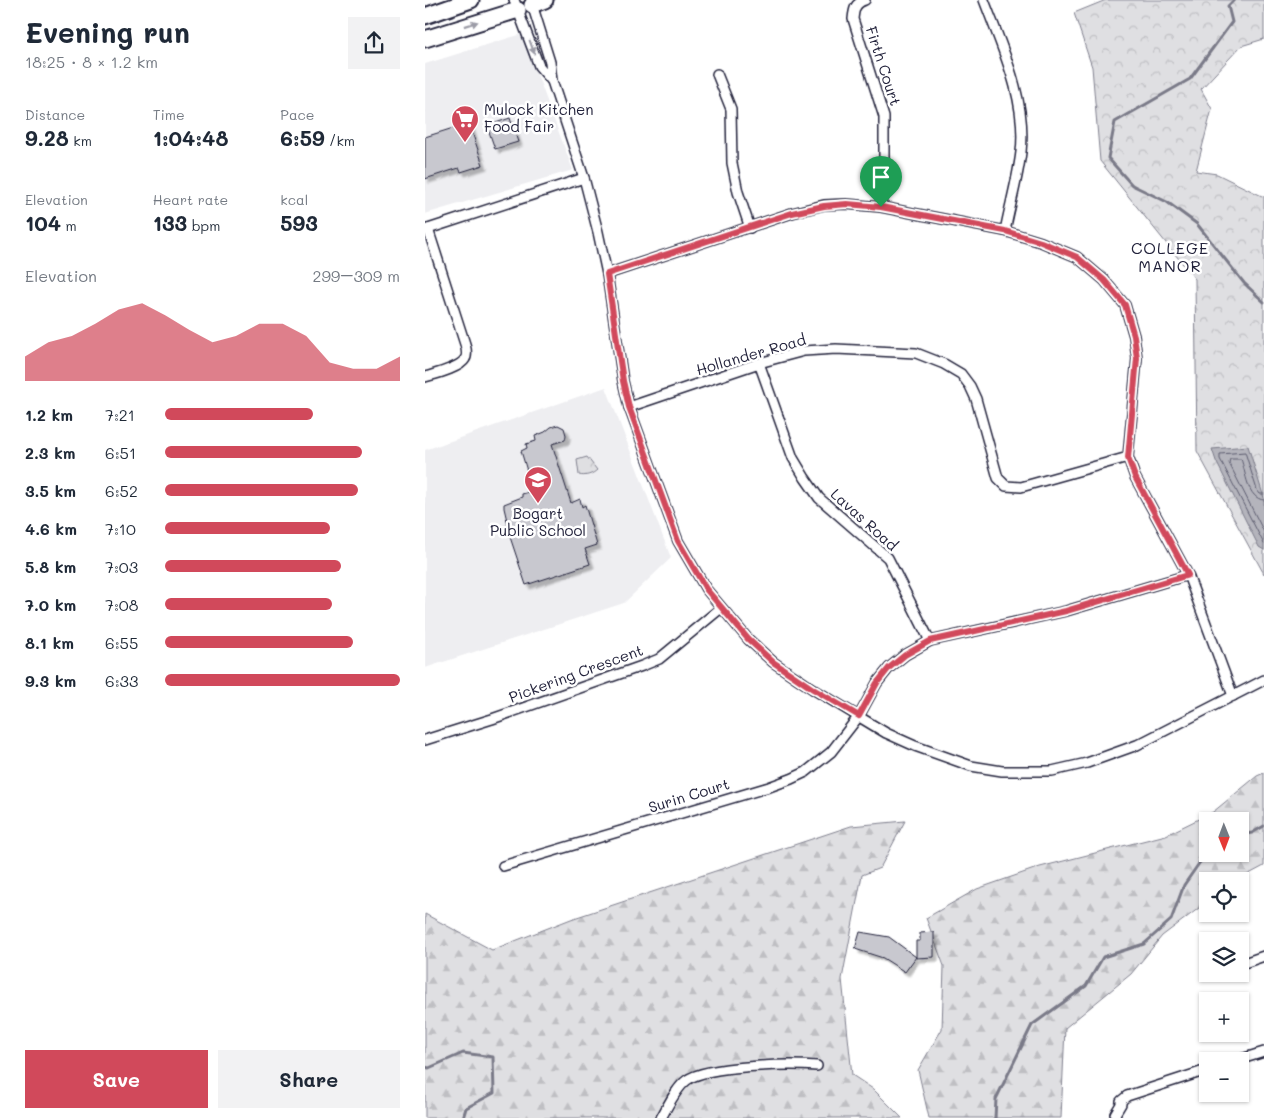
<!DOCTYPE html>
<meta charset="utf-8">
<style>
body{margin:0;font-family:Mali,sans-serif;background:#f2f2f3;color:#1f2937;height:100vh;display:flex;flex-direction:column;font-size:19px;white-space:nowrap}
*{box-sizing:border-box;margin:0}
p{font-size:16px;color:#747a83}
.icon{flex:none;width:28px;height:28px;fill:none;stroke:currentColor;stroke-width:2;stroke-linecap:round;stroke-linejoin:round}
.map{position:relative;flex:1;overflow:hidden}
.side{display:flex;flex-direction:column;background:#fff;width:425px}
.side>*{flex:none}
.needle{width:32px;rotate:179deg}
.buttons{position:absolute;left:774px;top:812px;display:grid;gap:10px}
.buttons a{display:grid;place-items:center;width:50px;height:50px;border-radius:0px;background:#fff;box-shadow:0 1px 4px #0004;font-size:25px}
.pin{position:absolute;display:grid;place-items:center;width:42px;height:42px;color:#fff;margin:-51px -21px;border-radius:50% 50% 50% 0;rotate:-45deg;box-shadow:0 0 5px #0007}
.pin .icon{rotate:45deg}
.round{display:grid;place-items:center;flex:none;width:52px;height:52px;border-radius:0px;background:#f2f2f3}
.summary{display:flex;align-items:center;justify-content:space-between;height:85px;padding:0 25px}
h1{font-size:28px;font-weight:700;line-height:38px}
.metrics{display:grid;grid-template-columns:repeat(3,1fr);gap:8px;height:85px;padding:5px 25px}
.metrics div{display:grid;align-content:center}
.metrics b{font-size:21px;font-weight:700}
.metrics small{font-size:14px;font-weight:400}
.metrics p{font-size:14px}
.chart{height:140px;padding:10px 25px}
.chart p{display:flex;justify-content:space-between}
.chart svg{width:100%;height:90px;margin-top:5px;fill:#d1495b;opacity:.7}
.primary-button{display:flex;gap:10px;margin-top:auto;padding:10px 25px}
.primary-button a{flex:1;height:58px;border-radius:0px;background:#d1495b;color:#fff;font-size:20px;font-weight:700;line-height:58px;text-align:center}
.primary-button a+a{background:#f2f2f3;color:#1f2937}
ul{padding:0 25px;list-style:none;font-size:16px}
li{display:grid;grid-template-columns:80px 60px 1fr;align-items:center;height:38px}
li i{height:12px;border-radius:6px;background:#d1495b}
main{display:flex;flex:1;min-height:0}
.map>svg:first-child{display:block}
</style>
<main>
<section class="side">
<div class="summary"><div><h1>Evening run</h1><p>18:25 · 8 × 1.2 km</p></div><a class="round"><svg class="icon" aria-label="share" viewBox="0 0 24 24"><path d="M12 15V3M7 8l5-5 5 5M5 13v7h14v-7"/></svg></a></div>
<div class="metrics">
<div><p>Distance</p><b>9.28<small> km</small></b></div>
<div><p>Time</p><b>1:04:48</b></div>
<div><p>Pace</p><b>6:59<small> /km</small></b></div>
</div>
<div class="metrics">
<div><p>Elevation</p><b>104<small> m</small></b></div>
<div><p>Heart rate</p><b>133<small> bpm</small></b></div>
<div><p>kcal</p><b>593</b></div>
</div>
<div class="chart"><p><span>Elevation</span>299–309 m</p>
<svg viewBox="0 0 160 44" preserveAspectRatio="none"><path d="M0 44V32L10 25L20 22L30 16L40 9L50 6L60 12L70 19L80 25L90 22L100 16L110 16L120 22L130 35L140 38L150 38L160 32V44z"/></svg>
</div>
<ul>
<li><b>1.2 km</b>7:21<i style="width:63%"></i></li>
<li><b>2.3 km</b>6:51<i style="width:84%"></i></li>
<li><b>3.5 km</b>6:52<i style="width:82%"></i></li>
<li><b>4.6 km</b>7:10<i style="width:70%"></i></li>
<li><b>5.8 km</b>7:03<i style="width:75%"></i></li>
<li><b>7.0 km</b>7:08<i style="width:71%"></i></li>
<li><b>8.1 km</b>6:55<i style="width:80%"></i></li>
<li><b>9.3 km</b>6:33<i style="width:100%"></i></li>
</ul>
<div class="primary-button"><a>Save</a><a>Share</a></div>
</section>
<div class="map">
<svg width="839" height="1118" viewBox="0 0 839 1118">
<defs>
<pattern id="forest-firs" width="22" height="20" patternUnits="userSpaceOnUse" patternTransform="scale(1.25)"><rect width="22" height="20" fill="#dfdfe2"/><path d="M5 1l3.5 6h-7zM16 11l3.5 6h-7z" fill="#bfbfc3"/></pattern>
<pattern id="park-crowns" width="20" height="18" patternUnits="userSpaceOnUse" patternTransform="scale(1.25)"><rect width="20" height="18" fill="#dfdfe2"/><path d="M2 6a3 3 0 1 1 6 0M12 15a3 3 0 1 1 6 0" fill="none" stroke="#bfbfc3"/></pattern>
<filter id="shadow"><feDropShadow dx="4" dy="4" stdDeviation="1" flood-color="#0004"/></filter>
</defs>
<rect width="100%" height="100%" fill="#fff"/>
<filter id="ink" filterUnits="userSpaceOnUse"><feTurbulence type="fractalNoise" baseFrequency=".02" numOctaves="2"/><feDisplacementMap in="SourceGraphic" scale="10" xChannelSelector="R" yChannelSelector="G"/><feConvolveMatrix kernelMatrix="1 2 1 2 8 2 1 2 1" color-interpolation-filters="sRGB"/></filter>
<g filter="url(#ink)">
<g fill="#eeeef1">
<polygon points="97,34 148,170 0,214 0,64"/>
<polygon points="181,387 246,558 199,603 0,668 0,450"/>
</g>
<g fill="url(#forest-firs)" stroke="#80808e" fill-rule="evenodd">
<path d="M839,773V866L811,881H782V902L737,936L706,974L640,1028L636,1118H504L493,1070L517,1029L519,966L501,918L552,889L615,867L741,835L788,812L832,776ZM782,821H815V854H782Z"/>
<polygon points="480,821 455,868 437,875 417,979 427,1075 448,1089 477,1118 0,1118 0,914 67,950 146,919 426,826"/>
</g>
<g fill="url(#park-crowns)" stroke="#80808e">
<polygon points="681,0 839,0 839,39 816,46 776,89 787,109 771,171 792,174 839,197 839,574 772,451 770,279 675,161 667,67 649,13"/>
<path d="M162,457L172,470C168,474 160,477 154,475L152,460Z"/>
</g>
<polygon fill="#b4b4bc" stroke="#7a7a88" points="823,446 839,498 839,550 834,547 791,461 787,449"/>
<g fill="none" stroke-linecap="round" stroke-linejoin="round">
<g stroke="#5c5c6f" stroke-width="1">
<polyline points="839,494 835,494 832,490 820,452 795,454 795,459 839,544"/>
<path d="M839,500C822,499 821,472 816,459H805L804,463L839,532"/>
</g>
<g stroke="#7a7a88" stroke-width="3">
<polyline points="809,0 803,6 807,22 765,79 690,122 683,158 707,185 742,202 772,224 819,283 839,302"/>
<polyline points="815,835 827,833 839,826"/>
<polyline points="0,1067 4,1068 38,1053 68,1057 69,1093 41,1108 38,1118"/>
<polyline points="570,1118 571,1099 607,1025 661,986 678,957 719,944 746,920 759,885 782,852"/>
</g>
</g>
<g fill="#c8c8cf" stroke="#22223b" filter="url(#shadow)">
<polygon points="85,118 93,142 70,149 62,126"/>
<polygon points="44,123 58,165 36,172 34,168 0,179 0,137"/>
<polygon points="133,425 139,428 141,435 140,440 127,444 146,503 155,499 157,507 160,505 172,545 160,549 165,564 101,585 81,525 83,525 79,508 79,504 97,497 97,494 108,491 96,451 102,448 101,444 111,441 110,436 120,432 126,427"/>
<polygon points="435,932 464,937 491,957 480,972 458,958 430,949"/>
<polygon points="509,932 509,957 491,958 491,941 495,941 495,933"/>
</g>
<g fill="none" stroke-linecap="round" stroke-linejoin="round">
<g stroke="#22223b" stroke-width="12">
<g id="minor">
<polyline points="89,0 114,66 127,81"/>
<path d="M440,0C430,3 429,9 428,19L459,117V168L456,207"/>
<path d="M559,0C577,48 602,99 596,152C593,178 585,205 580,231"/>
<polyline points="106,1 125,62 127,81 159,178 173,232 182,274 198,381 204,407 253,541 281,589 323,639 348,662 388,689 461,733 490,746 546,766 577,771 627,771 662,763 712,745 839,680"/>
<polyline points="292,74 306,109 307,163 313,192 325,228"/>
<polyline points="0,230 159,178"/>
<polyline points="182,274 367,213 399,205 421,204 456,207 580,231 616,242 652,257 679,280 700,305 709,336 712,358 703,457 710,477 763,575 808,696"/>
<polyline points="334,363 368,458 380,478 394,498 463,558 505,641"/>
<path d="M0,377C10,374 35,368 40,359C43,355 41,348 40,344L3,229"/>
<polyline points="204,407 334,363 379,351 411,349 491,353 519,364 536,374 545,386 551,399 573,478 581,486 596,487 703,457"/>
<polyline points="0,740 67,719 217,666 234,659 296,608"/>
<polyline points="78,866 344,787 366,779 381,772 406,752 434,716 452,683 464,668 480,655 505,641 641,611 763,575"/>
<polyline points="819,963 839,956"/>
<polyline points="810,1061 839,1052"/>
<path d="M236,1118C243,1106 251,1088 262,1080C283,1065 365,1064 392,1066"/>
<polyline points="691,1118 690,1114 696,1104 696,1101 702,1096 782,1070"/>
</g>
</g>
<g stroke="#22223b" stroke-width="19">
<g id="primary">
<polyline points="107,5 120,0"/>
<polyline points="0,16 46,0"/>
<polyline points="0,39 93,10"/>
</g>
</g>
<use href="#minor" stroke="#fff" stroke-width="9"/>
<use href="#primary" stroke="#fff" stroke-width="15"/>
</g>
<defs><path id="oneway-solid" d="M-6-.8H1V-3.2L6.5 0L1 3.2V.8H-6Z" transform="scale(1.25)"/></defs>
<g fill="#9c9ca7">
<use href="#oneway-solid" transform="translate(46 24) rotate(-18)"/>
<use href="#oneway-solid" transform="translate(107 47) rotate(70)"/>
</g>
</g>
<g fill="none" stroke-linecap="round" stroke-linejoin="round" filter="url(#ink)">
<g stroke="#fff" stroke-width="10">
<polygon id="route" points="422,204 456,207 580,231 616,242 652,257 679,280 700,305 709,336 712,358 703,458 710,477 763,575 641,611 505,641 480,655 464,668 452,683 434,716 388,689 348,662 323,639 281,589 253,541 204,407 198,381 182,274 367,213 399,206"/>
</g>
<use href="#route" stroke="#d1495b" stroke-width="6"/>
</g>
<defs>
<g id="supermarket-pin" transform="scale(1.4375)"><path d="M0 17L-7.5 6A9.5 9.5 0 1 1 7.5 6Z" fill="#d1495b" stroke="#fff"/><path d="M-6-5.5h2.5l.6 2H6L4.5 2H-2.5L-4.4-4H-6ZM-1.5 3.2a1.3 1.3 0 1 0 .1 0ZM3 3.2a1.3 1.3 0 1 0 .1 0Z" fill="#fff"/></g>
<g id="school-pin" transform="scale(1.4375)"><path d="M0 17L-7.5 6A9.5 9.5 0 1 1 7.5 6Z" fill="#d1495b" stroke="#fff"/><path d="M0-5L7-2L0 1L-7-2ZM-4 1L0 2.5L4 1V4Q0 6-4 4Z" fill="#fff"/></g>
</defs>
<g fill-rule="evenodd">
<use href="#supermarket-pin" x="40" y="119"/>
<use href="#school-pin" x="113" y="480"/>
</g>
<g text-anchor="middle" stroke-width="5" stroke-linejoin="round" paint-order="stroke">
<g font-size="15" fill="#22223b" stroke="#fff">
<text transform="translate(458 66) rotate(72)" y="5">Firth Court</text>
<text transform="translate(326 355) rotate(-16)" y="5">Hollander Road</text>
<text transform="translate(439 520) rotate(42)" y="5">Lavas Road</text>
<text transform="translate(151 674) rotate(-20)" y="5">Pickering Crescent</text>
<text transform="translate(264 796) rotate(-17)" y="5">Surin Court</text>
</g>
<g font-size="15" fill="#22223b" stroke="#fff" text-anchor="start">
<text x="59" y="115">Mulock Kitchen<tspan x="59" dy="17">Food Fair</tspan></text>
<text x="113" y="519" text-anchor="middle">Bogart<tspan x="113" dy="17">Public School</tspan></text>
</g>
<g font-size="16" letter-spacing="1" fill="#22223b" stroke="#fff">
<text x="745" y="254">COLLEGE<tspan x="745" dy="18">MANOR</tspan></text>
</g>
</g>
</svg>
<div class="buttons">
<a><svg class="needle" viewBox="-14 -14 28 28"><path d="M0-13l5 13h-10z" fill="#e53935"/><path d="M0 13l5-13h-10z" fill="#747a83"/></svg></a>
<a><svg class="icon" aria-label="locate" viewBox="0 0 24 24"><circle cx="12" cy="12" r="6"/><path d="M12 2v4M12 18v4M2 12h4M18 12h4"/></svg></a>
<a><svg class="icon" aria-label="layers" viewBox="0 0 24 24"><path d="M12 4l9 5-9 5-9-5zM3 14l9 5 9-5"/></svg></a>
<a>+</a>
<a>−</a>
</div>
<div class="pin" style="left:456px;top:207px;background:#1e9e55"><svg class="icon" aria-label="arrive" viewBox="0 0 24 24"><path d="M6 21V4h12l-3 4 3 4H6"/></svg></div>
</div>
</main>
